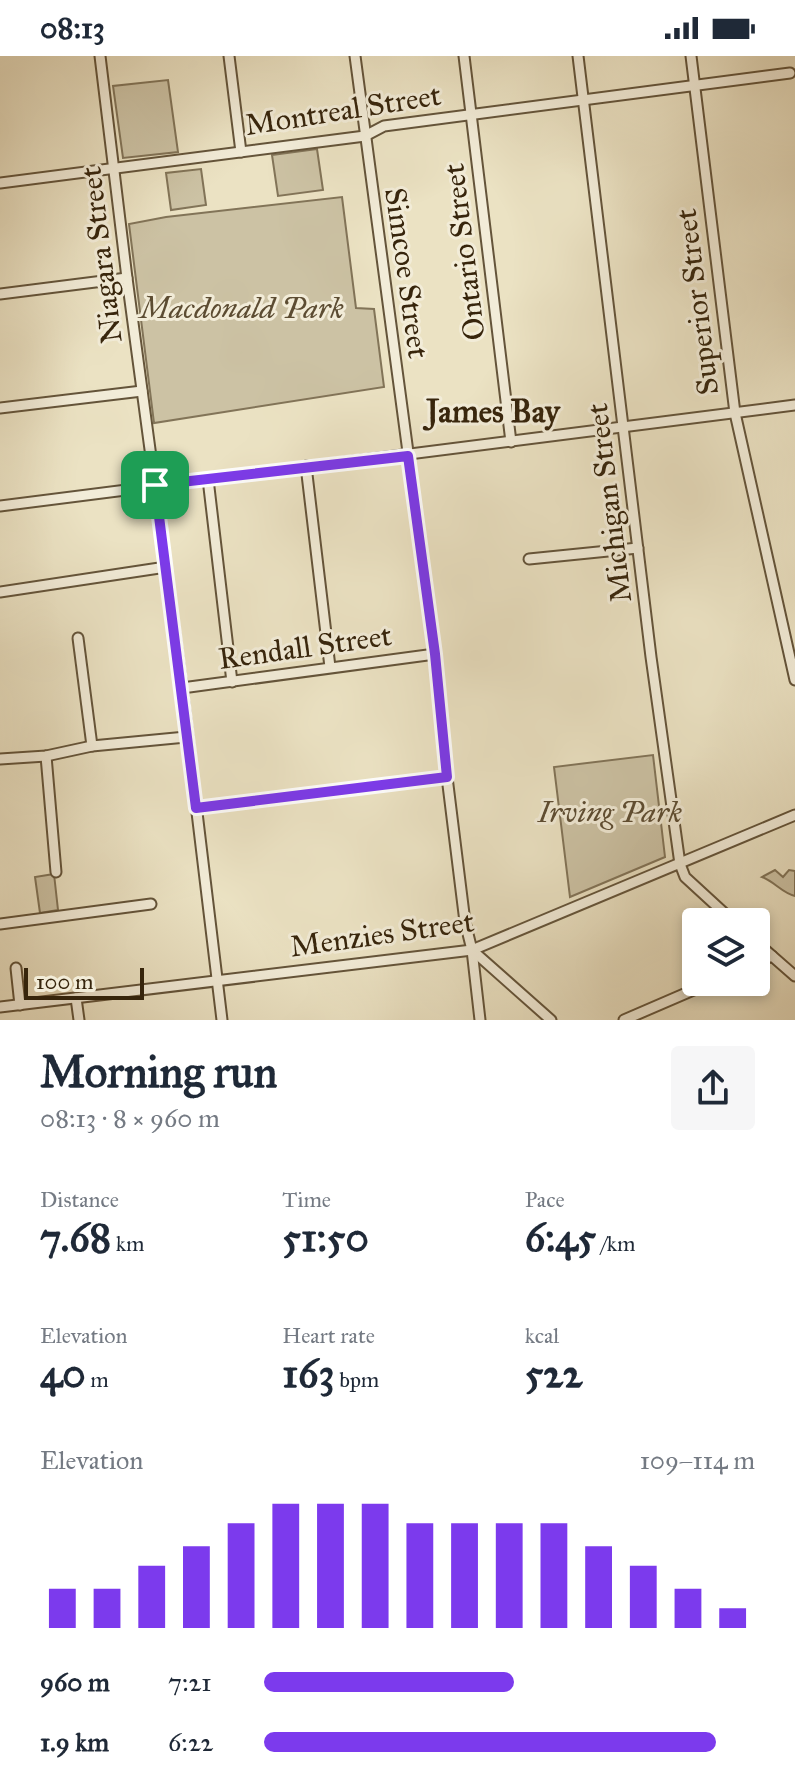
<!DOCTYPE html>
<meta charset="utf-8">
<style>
body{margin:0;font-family:"IM FELL Great Primer",serif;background:#f6f6f7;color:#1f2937;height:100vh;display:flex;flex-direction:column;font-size:30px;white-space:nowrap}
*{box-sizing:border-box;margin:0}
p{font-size:26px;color:#747a83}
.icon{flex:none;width:44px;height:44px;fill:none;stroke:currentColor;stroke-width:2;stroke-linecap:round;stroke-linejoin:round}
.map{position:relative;height:964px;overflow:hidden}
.sheet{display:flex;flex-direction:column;background:#fff;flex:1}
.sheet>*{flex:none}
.fabs{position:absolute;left:682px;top:852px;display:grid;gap:16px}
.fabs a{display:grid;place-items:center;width:88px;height:88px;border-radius:8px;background:#fff;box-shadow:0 4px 12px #0003;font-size:40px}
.scale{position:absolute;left:24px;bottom:20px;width:120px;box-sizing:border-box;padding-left:8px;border:4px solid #37250c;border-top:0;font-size:22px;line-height:28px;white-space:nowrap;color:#37250c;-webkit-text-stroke:6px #f2ecd8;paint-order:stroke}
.pin{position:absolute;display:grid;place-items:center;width:68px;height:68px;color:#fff;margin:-34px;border-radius:16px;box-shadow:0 4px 12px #0006}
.round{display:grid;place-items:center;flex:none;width:84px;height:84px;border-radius:8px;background:#f6f6f7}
.head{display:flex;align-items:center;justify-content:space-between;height:136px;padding:0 40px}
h1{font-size:44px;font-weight:700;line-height:60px}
.figures{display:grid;grid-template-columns:repeat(3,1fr);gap:12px;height:136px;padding:8px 40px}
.figures div{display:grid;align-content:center}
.figures b{font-size:40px;font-weight:700}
.figures small{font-size:22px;font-weight:400}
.figures p{font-size:22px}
.chart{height:224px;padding:16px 40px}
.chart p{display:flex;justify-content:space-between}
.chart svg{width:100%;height:144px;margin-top:8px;stroke:#7c3aed;stroke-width:6}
ul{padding:0 40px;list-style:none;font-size:26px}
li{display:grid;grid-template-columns:128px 96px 1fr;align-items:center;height:60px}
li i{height:20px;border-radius:10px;background:#7c3aed}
.status{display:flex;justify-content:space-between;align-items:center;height:56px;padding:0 40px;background:#fff;direction:ltr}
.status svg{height:22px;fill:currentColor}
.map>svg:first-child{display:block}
</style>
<div class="status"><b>08:13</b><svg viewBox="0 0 49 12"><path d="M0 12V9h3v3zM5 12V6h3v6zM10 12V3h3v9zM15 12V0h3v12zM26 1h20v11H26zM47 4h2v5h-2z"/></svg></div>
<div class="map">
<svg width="795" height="964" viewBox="0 0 795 964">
<rect width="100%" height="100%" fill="#ebe2c3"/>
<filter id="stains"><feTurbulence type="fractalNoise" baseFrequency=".0025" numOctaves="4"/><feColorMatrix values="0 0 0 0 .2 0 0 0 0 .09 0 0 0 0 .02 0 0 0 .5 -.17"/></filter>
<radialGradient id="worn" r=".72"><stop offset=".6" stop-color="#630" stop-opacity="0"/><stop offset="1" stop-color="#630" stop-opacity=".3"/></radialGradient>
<g fill="#ccc2a4" stroke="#827458" stroke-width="2">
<polygon points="168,24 178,96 123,102 113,30"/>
<polygon points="317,93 323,134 278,140 272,99"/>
<polygon points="201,113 206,149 171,154 166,117"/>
<polygon points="342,141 356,252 374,253 384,331 154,367 129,168 166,161"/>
<polygon points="653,699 665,801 570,841 554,711"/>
<path d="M775,814L783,821L789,814L795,815V840C782,837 775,826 762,821Z"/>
<polygon points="54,818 58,854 40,857 35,821"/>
</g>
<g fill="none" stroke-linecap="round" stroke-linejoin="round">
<g stroke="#64543a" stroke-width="13">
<g id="minor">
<polyline points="100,0 127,222 182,632 222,964"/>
<polyline points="229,0 241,96"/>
<polyline points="355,0 435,598 447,721 465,866 472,894 480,964"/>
<polyline points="464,0 511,386"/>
<polyline points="578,0 651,601 680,808 685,821 734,866"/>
<polyline points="691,0 735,357 795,624"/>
<polyline points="0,127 365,80 384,70 790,17"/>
<polyline points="0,238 127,222"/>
<polyline points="0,352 142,335"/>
<polyline points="306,410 330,611"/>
<polyline points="208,423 232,626"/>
<polyline points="0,450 795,349"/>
<polyline points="529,503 638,492"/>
<polyline points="0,536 166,511"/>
<polyline points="78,582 92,690"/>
<polyline points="182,632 435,598"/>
<polyline points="46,700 56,816"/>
<polyline points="0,703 46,700 92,690 186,681"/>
<polyline points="196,752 447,721"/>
<polyline points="0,868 151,848"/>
<polyline points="756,886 795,920"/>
<polyline points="472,894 551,964"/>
<polyline points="756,907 772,900"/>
<polyline points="16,912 20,949"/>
<polyline points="76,942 79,964"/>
<polyline points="0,951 472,894 795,759"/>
<polyline points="624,964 712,926"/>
</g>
</g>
<use href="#minor" stroke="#f2ecd8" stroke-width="9"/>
</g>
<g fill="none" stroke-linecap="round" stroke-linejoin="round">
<g stroke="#fff" stroke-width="16">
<polygon id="route" points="408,400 435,598 447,721 196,752 155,429"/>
</g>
<use href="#route" stroke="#7c3aed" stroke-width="10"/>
</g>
<g text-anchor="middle" stroke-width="6" stroke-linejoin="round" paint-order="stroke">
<g font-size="30" fill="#37250c" stroke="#f2ecd8">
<text transform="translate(343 54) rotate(-9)" y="10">Montreal Street</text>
<text transform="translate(464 196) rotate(-97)" y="10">Ontario Street</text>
<text transform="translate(101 199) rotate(-97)" y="10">Niagara Street</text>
<text transform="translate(407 217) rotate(82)" y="10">Simcoe Street</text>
<text transform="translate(697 246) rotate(-97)" y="10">Superior Street</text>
<text transform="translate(609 447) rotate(-97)" y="10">Michigan Street</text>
<text transform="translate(305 591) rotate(-8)" y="10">Rendall Street</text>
<text transform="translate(382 878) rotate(-8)" y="10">Menzies Street</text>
</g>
<g font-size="30" font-style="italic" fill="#5c4c32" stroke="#f2ecd8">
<text x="242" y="262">Macdonald Park</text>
<text x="610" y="766">Irving Park</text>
</g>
<g font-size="32" font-weight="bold" fill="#37250c" stroke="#f2ecd8">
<text x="493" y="366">James Bay</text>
</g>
</g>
<rect width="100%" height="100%" filter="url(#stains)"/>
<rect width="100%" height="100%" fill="url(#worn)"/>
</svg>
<div class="fabs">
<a><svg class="icon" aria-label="layers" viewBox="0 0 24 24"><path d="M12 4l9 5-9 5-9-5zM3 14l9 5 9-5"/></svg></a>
</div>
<div class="scale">100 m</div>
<div class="pin" style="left:155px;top:429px;background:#1e9e55"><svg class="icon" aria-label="arrive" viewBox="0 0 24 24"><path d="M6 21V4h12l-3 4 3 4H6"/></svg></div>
</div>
<section class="sheet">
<div class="head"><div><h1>Morning run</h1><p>08:13 · 8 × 960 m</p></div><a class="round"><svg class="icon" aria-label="share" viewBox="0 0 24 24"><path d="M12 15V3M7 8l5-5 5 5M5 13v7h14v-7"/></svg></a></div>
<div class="figures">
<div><p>Distance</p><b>7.68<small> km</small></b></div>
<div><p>Time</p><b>51:50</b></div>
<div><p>Pace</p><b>6:45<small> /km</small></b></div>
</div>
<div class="figures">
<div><p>Elevation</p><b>40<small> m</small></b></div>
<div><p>Heart rate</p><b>163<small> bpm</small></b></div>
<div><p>kcal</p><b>522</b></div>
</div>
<div class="chart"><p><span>Elevation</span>109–114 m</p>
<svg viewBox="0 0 160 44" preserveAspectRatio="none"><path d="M5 44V32M15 44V32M25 44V25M35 44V19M45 44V12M55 44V6M65 44V6M75 44V6M85 44V12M95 44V12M105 44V12M115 44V12M125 44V19M135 44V25M145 44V32M155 44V38"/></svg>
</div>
<ul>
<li><b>960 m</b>7:21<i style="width:51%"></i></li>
<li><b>1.9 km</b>6:22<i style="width:92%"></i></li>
</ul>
</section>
